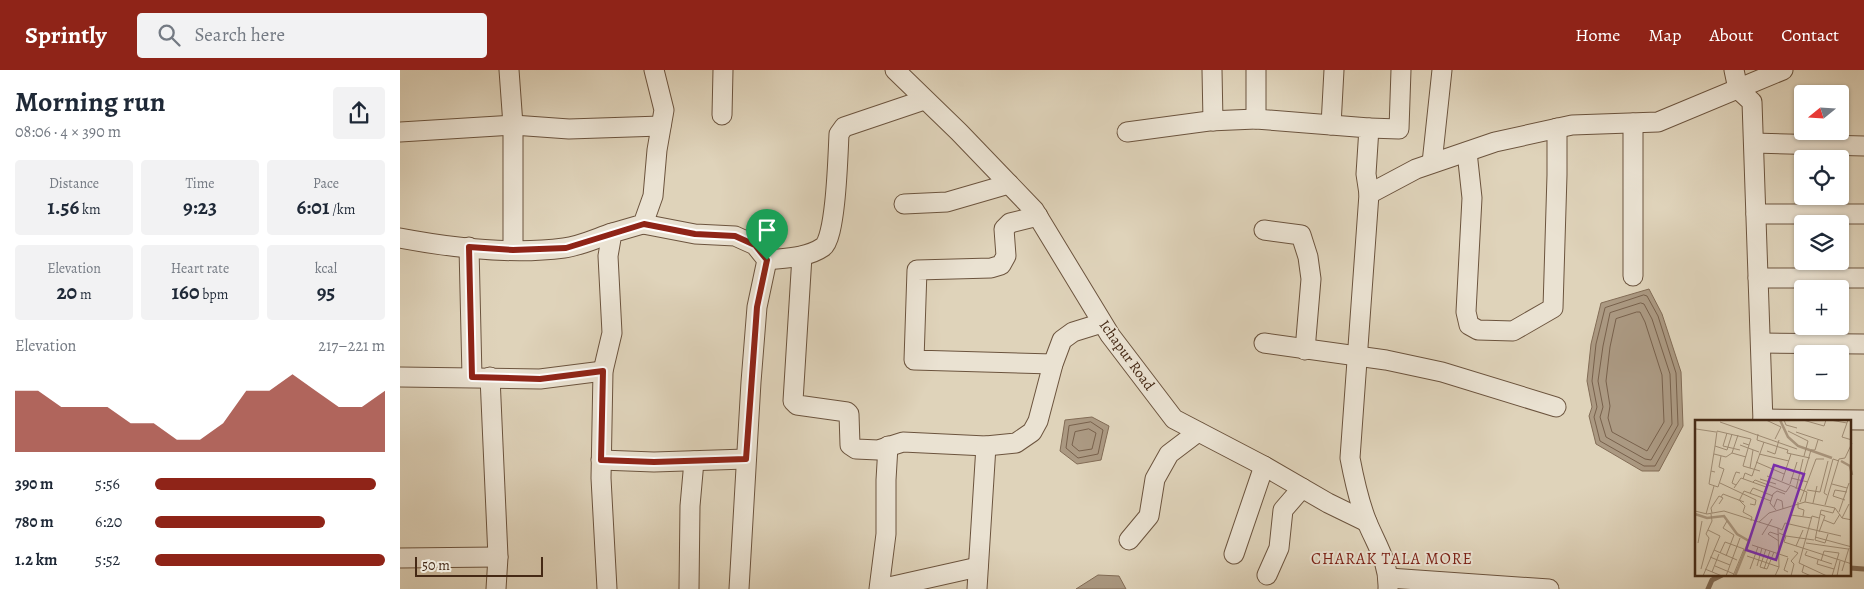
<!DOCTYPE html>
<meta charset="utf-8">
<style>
body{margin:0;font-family:Alegreya,serif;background:#f2f2f3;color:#1f2937;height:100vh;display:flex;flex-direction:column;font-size:19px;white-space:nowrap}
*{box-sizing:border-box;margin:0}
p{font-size:16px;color:#747a83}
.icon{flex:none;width:28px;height:28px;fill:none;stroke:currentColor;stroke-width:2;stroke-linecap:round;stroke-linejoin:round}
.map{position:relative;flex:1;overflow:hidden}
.details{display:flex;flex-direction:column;background:#fff;width:400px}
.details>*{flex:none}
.needle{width:32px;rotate:252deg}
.controls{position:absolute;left:1394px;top:15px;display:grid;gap:10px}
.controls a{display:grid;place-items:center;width:55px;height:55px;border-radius:5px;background:#fff;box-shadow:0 1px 4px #0004;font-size:25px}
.scale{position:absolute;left:15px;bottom:12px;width:128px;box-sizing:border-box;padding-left:5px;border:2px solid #452915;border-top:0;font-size:14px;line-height:18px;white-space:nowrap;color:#452915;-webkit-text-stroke:4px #eae2d2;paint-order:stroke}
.pin{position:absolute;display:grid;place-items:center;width:42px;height:42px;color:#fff;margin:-51px -21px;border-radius:50% 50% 50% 0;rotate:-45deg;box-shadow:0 0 5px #0007}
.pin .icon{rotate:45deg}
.round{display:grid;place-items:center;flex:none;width:52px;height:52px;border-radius:5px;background:#f2f2f3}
.overview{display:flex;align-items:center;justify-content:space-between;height:85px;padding:0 15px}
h1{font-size:28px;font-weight:700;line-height:38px}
.figures{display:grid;grid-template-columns:repeat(3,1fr);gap:8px;height:85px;padding:5px 15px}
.figures div{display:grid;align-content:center;border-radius:5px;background:#f2f2f3;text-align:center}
.figures b{font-size:21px;font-weight:700}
.figures small{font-size:14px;font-weight:400}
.figures p{font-size:14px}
.chart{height:140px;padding:10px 15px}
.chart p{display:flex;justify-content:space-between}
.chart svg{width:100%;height:90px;margin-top:5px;fill:#8f2418;opacity:.7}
ul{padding:0 15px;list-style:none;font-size:16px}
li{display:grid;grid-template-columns:80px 60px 1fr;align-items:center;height:38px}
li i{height:12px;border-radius:6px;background:#8f2418}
header{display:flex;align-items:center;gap:30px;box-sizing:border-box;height:70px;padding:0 25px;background:#8f2418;color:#fff}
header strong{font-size:24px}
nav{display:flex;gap:28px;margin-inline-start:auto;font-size:18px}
.search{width:350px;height:45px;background:#f2f2f3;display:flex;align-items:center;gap:12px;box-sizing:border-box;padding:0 18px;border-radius:5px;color:#747a83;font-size:19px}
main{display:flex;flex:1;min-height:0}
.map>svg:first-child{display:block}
</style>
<header>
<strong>Sprintly</strong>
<div class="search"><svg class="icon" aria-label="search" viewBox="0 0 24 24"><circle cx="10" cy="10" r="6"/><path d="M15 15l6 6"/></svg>Search here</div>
<nav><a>Home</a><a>Map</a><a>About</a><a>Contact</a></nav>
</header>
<main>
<section class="details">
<div class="overview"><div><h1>Morning run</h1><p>08:06 · 4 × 390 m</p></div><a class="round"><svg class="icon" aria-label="share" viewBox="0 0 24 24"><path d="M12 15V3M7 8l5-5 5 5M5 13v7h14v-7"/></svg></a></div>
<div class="figures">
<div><p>Distance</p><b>1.56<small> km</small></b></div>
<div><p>Time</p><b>9:23</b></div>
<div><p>Pace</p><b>6:01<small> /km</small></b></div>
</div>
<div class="figures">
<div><p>Elevation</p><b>20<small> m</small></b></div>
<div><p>Heart rate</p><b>160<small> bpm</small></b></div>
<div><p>kcal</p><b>95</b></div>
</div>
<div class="chart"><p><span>Elevation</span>217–221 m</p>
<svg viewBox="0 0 160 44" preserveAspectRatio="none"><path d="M0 44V14L10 14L20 22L30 22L40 22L50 30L60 30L70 38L80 38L90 30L100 14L110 14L120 6L130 14L140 22L150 22L160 14V44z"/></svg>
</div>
<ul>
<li><b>390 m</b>5:56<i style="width:96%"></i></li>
<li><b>780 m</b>6:20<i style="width:74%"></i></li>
<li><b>1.2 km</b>5:52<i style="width:100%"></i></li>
</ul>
</section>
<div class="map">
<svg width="1464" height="519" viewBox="0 0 1464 519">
<rect width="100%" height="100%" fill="#dfd3ba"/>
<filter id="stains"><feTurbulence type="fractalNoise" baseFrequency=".004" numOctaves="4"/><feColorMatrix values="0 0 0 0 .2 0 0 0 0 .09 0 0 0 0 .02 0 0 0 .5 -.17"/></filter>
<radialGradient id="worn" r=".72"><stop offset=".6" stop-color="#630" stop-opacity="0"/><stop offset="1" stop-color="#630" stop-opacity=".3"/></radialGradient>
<g fill="#ab9982" stroke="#826c56">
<polygon points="1249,219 1262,244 1281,302 1283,356 1259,401 1242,401 1196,374 1189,346 1192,337 1187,311 1191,274 1201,233"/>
<polygon points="692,347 709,356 701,390 677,394 660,381 665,350"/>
<polygon points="698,505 719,506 726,519 676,519"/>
</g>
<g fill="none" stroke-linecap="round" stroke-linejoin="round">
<g stroke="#78614c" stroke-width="1">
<polygon points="1244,225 1247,226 1258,246 1276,303 1278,355 1255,396 1244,396 1200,371 1194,347 1197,337 1192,311 1196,274 1205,238"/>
<polygon points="1241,233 1244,234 1252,249 1270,304 1272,354 1251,390 1245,389 1206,367 1200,347 1203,337 1198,311 1203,276 1210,243"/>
<polygon points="1237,242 1240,242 1245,252 1262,305 1264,352 1247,381 1212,362 1208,348 1210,336 1206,311 1210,277 1216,249"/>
<polygon points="691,352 703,360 698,384 678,388 666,378 669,356"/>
<polygon points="689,359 696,363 692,379 679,381 672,375 675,362"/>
</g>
<g stroke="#826c56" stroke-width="5">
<polyline points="1450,498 1464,499"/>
<polyline points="1308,519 1312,510 1322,505"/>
</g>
<g stroke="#6c543e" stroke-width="21">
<g id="minor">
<polyline points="109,0 113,55 113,180"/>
<polyline points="495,0 559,62 634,140 710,265 774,349 864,396 928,433 967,452"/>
<polyline points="812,0 813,51"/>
<polyline points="856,0 856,49 969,58 966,104 969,124"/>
<polyline points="1334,0 1338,19 1352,32 1363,352"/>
<polyline points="322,45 323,0"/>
<polyline points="931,55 934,0"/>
<polyline points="969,58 999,59 1001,0"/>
<polyline points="0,62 113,55 169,59 261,56"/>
<polyline points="727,62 809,51 856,49"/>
<polyline points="1354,73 1464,76"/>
<polyline points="1067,82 1072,128 1066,242 1069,255 1078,260 1113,261 1153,238 1157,105 1157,58"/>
<polyline points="1032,93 1042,0"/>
<polyline points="504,134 547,132 609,114"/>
<polyline points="1356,144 1464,144"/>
<polyline points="638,146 610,153 604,159 606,186 601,195 591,198 517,200 514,290 653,294"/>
<polyline points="243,154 295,164 335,166 355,175 367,190 357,237 351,312 339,519"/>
<polyline points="864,160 901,165 908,187 911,209 905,280"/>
<path d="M0,168C53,178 111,185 164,178C180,176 197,168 212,163"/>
<polyline points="69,177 72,307"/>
<polyline points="402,186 393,331 397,335 447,342 449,344 450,375 456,379 478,380 503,372 586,376 616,373 632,362 638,351 653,294 662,270 673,262 702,253"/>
<path d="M367,190C385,188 407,188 423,177C436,168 438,83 439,64L444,57L524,30"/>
<polyline points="1233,206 1233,53"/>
<polyline points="1358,208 1464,208"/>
<polyline points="864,273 986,290 1042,302 1156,337"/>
<polyline points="1361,273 1464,274"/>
<polyline points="0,307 140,309 203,301"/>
<polyline points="90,307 98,487 96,519"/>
<polyline points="1363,349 1464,350"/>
<polyline points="201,390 254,392 346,389"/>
<polyline points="729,470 749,446 755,409 769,384 798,362"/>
<polyline points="834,484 864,396"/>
<polyline points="0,488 98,487"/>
<polyline points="867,505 879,478 883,440 902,418"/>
<polyline points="989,508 1149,519"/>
<polyline points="207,519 201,408 203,301 212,263 208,186 212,163 243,154 253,126 257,80 264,40 254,0"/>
<polyline points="289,519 290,436 294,391"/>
<polyline points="479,519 486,464 486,410 488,376"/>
<polyline points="480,519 578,497"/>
<polyline points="577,519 586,376"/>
<path d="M988,519C989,492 977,476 967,452C959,432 954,409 950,388L969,124L1016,99L1095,72L1172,55L1258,52L1383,0"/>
</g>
</g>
<use href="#minor" stroke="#eae2d2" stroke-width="19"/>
</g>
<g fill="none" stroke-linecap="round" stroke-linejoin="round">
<g stroke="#fff" stroke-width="10">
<polygon id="route" points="244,154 295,164 335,166 355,175 367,190 357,237 346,389 254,392 201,390 203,301 140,309 72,307 69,177 113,180 166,178"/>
</g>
<use href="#route" stroke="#8f2418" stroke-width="6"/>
</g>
<g text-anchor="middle" stroke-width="4" stroke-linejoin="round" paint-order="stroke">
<g font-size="15" fill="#452915" stroke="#eae2d2">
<text transform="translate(727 285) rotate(54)" y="5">Ichapur Road</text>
</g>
<g font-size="16" letter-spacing="1" fill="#7a1f14" stroke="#eae2d2">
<text x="992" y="494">CHARAK TALA MORE</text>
</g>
</g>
<g transform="translate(1295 350)">
<rect width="156" height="156" fill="#dfd3ba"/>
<path fill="none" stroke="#ab9982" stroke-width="2.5" d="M85,0L93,17L103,26L137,38M146,41L155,46L157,55M0,94L12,98L29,96L42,114L54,121L40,156"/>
<path fill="none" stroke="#a18f78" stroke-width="1" d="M71,0L86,7L80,19M89,0L91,5L102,8M108,0L129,6L131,0M135,0L152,3M153,0L147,17L157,20M25,2L102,29M1,9L21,12M93,11L113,21L109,36M101,12L128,21M32,13L28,26L45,30M63,14L62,20L93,30L92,33L115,38M43,15L37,33L51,37M48,23L54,25L48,46L65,51M45,25L64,32M20,26L22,11L56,19L54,25M72,31L80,34L84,20M19,34L31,37L37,33M64,34L94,41M61,42L89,54M55,48L58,30M16,51L14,64L23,67L29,49L24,47L26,36M20,52L16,51L20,26L32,30L37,14M72,56L112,72L110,82M96,58L113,62M48,59L50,53L57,56L69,22M65,59L81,64M87,61L96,34M107,61L116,30H120L123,20M58,62L60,60L91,72L95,66M25,63L61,80L60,85L55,84M95,64L102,42M137,64L152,68M41,65L37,63L39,57L41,52L45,53M39,68L46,58L71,67M101,69L108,39M112,70L125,72L133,41M55,73L58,68L78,76M132,75L129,73L138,39L144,41M26,77L28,74L49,82M150,80L138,76L140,70L152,72M44,81L49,71L76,81M45,81L50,86L48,92L57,97L56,101M103,82V88L109,90L108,96M105,82L121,39H129M118,83L122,66M130,85L144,39L150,38L157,23M79,87L82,79L87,81L88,89M81,90L75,83L78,74L82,71L90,74M0,91L12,94L29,91L83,108L84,147L80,156M144,92L154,63M17,93L16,88L24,76L28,78L24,84M11,94L19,66M96,95L117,98M124,98L117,96L104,143L132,156M147,98L154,84M129,100L139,104L145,94M64,102L74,93L110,82L140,88L147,98L157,100M83,108L87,110L90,103L146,116M124,112L130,96L125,94M84,113L91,116L89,122L157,144M133,114L130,123L120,120L126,90L138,93L140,88M67,115L77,99M91,116L119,120M120,117L157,127M84,121L73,114L75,112L84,115M3,123L7,101M111,123L153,129M57,125L93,137M101,126L108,110M71,129L65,147L72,149L79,132M19,130L42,140M112,131L110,135L137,144M25,133L30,122L49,129L38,156M31,136L39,115L28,108L32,101M52,136L84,147M15,137L35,145M123,140L122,144L139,149M126,141L129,131L144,133L137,156M109,145L107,152L116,156M20,146L39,154M62,146L67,128M6,149L14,118L11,114L17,101L16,94M10,149L27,156M55,149L63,127M69,149L75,131M147,151L154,128M17,152L24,134M93,152L89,150L93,138M8,156L25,116L13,110M31,156L45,118M96,156L99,144L96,141L103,133L99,131M142,156L145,141"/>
<path fill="#7b2cbf" fill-opacity="0.15" stroke="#7b2cbf" stroke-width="2.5" d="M79,45L109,54L81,140L51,130Z"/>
<rect width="156" height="156" fill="none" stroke="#452915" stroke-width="2.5"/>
</g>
<rect width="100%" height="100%" filter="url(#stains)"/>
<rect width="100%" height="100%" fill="url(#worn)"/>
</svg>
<div class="controls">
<a><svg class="needle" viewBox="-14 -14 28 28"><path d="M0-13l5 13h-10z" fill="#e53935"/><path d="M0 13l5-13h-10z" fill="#747a83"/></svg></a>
<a><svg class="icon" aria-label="locate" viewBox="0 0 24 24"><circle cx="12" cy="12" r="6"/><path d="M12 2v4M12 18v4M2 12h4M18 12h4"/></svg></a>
<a><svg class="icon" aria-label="layers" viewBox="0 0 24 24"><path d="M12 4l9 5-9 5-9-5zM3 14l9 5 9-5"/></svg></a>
<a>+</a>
<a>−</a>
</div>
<div class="scale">50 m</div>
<div class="pin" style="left:367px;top:190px;background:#1e9e55"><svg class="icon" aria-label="arrive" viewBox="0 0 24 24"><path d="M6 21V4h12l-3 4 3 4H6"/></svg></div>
</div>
</main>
